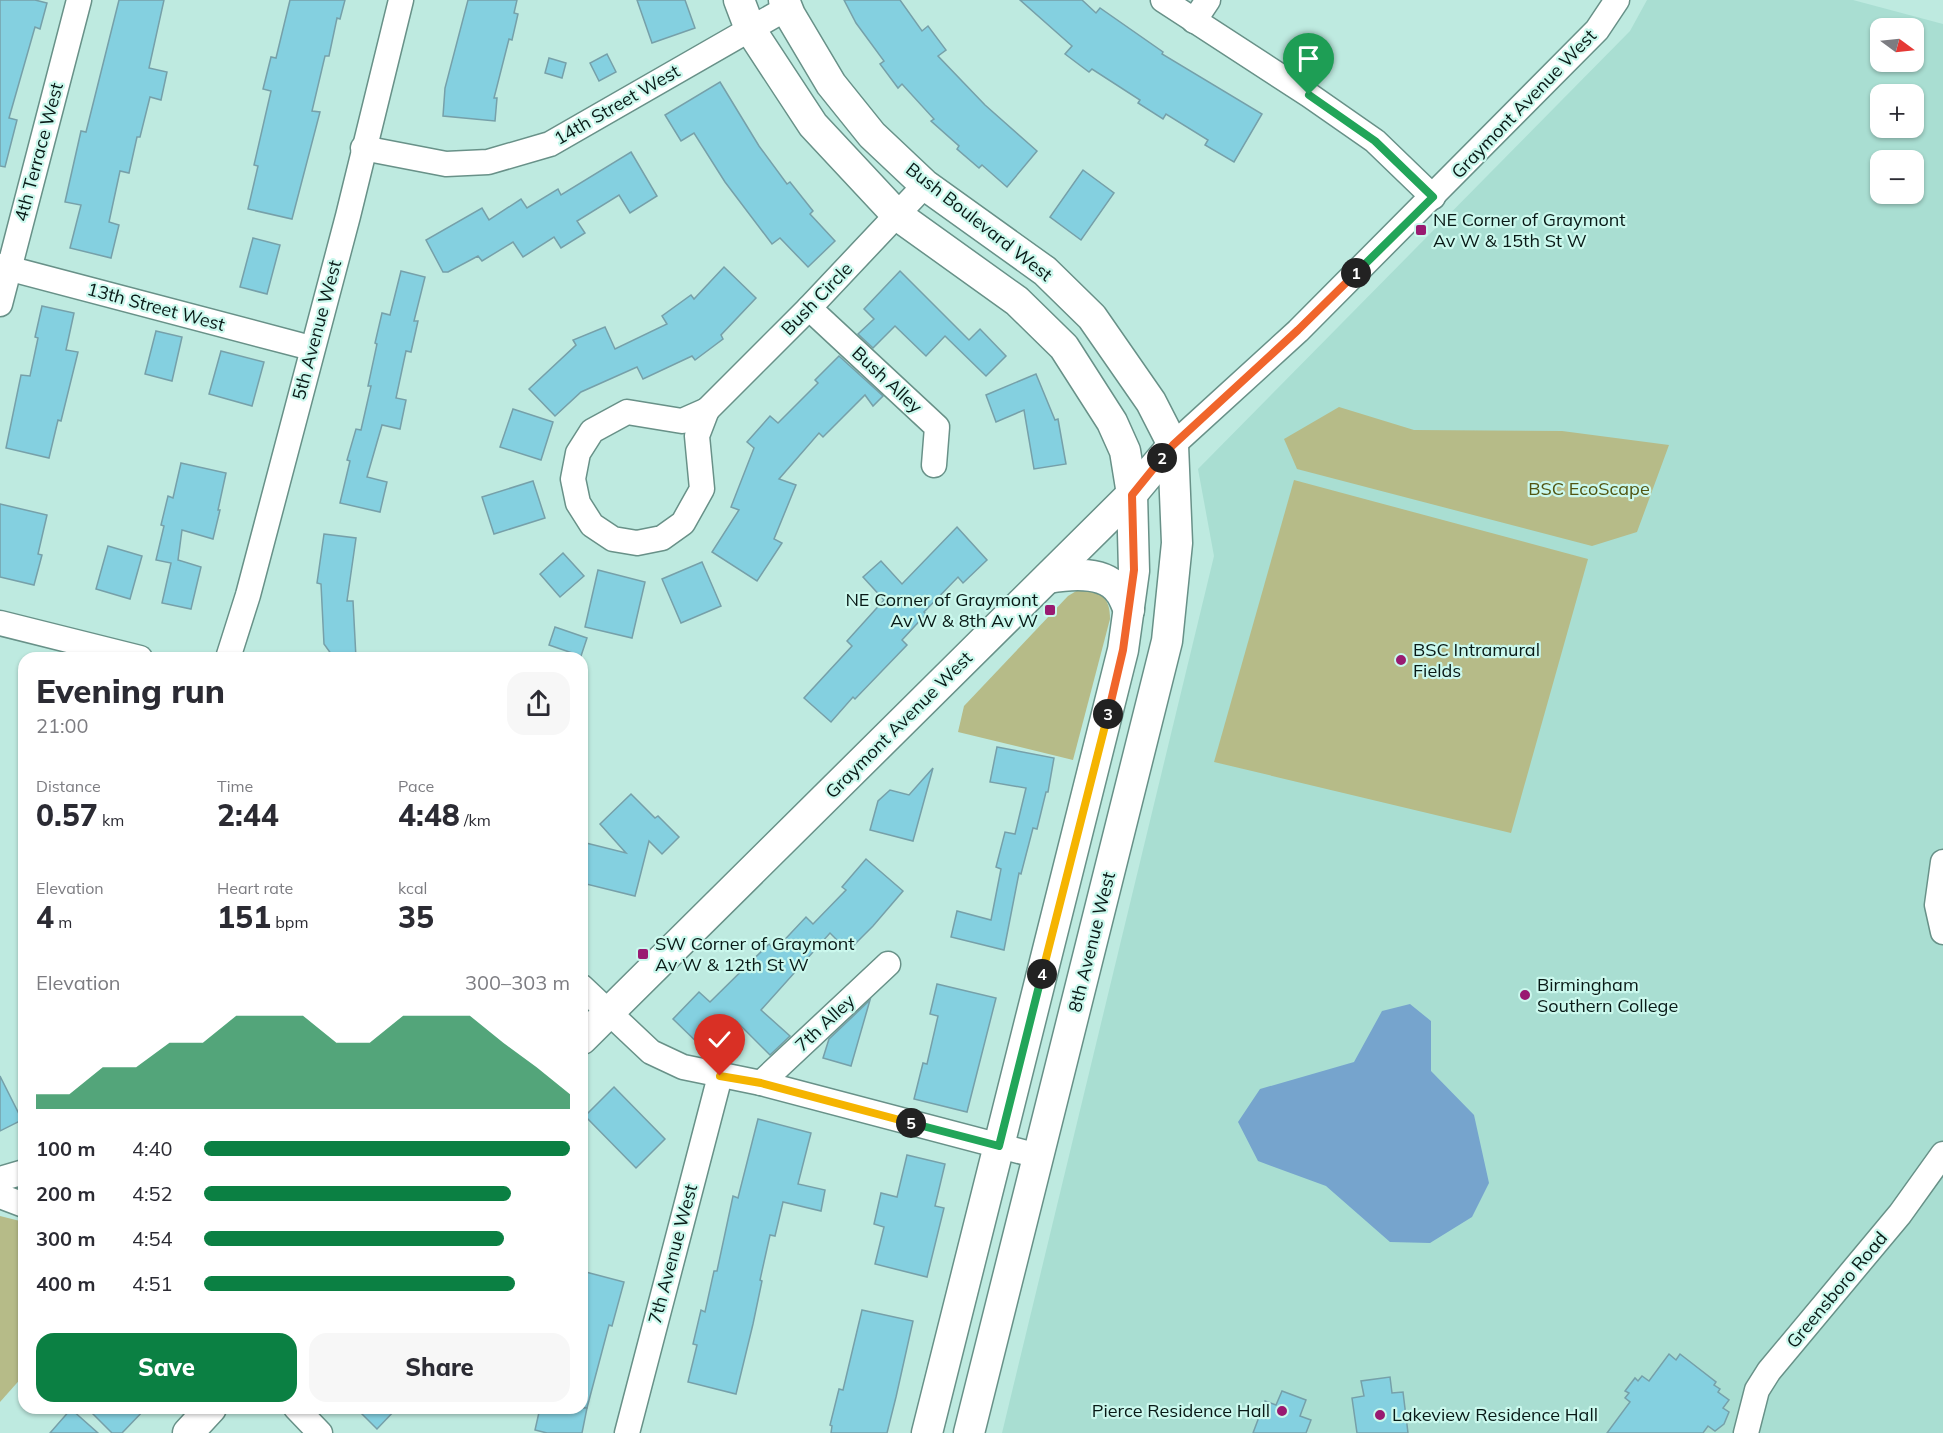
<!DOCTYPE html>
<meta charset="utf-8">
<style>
body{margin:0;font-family:Mulish,sans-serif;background:#f7f7f7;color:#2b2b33;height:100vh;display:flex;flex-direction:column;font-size:22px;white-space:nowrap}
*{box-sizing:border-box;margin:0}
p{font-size:20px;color:#7c7c81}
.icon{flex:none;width:33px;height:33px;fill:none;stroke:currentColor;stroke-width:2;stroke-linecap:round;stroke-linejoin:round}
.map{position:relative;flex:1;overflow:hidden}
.panel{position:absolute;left:18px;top:652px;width:570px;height:762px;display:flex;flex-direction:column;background:#fff;border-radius:18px;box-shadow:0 2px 4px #0004}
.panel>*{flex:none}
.needle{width:39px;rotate:105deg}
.controls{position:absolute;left:1870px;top:18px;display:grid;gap:12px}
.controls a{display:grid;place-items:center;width:54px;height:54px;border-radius:12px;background:#fff;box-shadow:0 2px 4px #0004;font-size:30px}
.pin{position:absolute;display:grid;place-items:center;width:51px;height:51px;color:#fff;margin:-62px -26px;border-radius:50% 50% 50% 0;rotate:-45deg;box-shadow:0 0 6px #0007}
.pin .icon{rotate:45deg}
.km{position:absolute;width:30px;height:30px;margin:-15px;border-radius:50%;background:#222;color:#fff;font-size:16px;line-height:30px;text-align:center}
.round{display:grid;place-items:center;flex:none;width:63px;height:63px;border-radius:18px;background:#f7f7f7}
.headline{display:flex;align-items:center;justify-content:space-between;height:102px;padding:0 18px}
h1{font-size:33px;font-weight:800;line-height:45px}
.figures{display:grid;grid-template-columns:repeat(3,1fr);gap:9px;height:102px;padding:6px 18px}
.figures div{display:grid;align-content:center}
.figures b{font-size:30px;font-weight:800}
.figures small{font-size:16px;font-weight:400}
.figures p{font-size:16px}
.chart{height:168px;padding:12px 18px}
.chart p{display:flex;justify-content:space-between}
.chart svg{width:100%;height:108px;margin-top:6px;fill:#0b8043;opacity:.7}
.cta{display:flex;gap:12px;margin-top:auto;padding:12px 18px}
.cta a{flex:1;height:69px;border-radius:18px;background:#0b8043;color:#fff;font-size:24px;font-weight:800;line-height:69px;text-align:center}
.cta a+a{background:#f7f7f7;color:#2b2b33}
ul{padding:0 18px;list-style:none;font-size:20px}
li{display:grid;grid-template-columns:96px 72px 1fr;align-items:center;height:45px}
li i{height:15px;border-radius:8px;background:#0b8043}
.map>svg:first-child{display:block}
</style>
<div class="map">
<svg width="1943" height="1433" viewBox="0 0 1943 1433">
<rect width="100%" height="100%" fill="#beeae0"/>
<path fill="#a9ded2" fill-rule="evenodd" d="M1647,0H1853L1943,24V1433H1002L1214,556L1198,469L1630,31ZM1881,28H1914V62H1881ZM1881,94H1914V128H1881ZM1881,160H1914V194H1881Z"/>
<g fill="#b6bb88">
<polygon points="1339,407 1414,430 1562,431 1669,445 1637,532 1592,546 1297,469 1284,439"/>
<polygon points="1294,480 1588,559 1511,833 1214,762"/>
<path d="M1078,590C1100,591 1110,596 1110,619L1073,760L958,732L964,706L1068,596Z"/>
<polygon points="0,1216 24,1222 24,1375 0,1402"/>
</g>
<polygon fill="#76a4cd" points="1410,1004 1431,1021 1431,1071 1474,1115 1489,1183 1472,1217 1430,1243 1390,1242 1326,1186 1258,1161 1238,1122 1260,1089 1354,1062 1382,1011"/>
<g fill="#84d0e0" stroke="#76a0a9" stroke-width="1.5">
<polygon points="0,0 35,0 47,3 40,29 35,27 9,118 17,120 5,167 0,166"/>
<polygon points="119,0 164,0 149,68 167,72 161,100 150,97 140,137 137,137 129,173 120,171 109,222 119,225 111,258 70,248 81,205 65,202 81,131 86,132"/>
<polygon points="290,0 345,0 340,19 337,18 329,56 325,56 312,111 320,112 292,219 248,209 258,166 254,165 271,91 263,89 271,57 276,58"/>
<polygon points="468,0 517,0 514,13 518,14 512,40 509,39 494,98 497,98 495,121 443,116 445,88"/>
<polygon points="637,0 685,0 695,28 652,43"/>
<polygon points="844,0 900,0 922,31 928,26 946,50 938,56 985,105 1037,151 1007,187 982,165 979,168 957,149 959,146 931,121 934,119 902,84 898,88 880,64 884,61 856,23"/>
<polygon points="1020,0 1082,0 1096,13 1100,8 1163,52 1162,54 1262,114 1234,162 1205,145 1208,140 1166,114 1163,119 1138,103 1140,100 1092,69 1089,72 1065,54 1072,46"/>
<polygon points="607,54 616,72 599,81 590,63"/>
<polygon points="549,58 566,63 562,78 545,73"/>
<polygon points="720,82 759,146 787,184 790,182 813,211 810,214 835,241 808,267 780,238 772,244 725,182 694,133 681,141 665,115"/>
<polygon points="631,152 657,196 630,213 619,195 577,221 585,233 561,248 554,237 523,257 513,242 482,261 478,256 448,272 443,272 426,240 482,208 489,220 521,199 527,208 558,189 561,195"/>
<polygon points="1083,170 1114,193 1081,240 1050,217"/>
<polygon points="253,238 280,245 267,294 240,287"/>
<polygon points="724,267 756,298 721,335 723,339 695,360 692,356 643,379 637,367 581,392 555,416 529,389 576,345 573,340 605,327 615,349 667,324 662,316 691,295 694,299"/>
<polygon points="401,271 425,277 414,321 418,321 411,352 406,351 396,398 406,400 400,429 382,425 367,477 387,482 380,512 340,503 350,461 347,460 356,429 361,430 371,386 368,386 377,344 375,343 382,313 390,315"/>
<polygon points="900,271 969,340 980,329 1006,356 986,376 945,336 926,356 895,326 873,348 858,334 874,319 864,309"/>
<polygon points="42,306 74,313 66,350 78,352 61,421 58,420 49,458 6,448 21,375 30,376 38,338 35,337"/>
<polygon points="156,331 182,337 172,381 145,374"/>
<polygon points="221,351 264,362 252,406 209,394"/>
<polygon points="839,356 883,396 873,406 865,395 823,437 819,433 779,479 796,485 774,539 782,543 757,581 712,552 739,510 731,507 754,448 747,442 770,416 778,423 818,383 815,380"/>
<polygon points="1036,374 1055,420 1058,419 1066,464 1034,469 1024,410 996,422 986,395"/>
<polygon points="513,409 553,422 541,460 500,447"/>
<polygon points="181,463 226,473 218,510 220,510 213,539 182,530 178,560 201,567 191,609 162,603 171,563 156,560 164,526 161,525 168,496 173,498"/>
<polygon points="533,481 545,518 494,534 482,497"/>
<polygon points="0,504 47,515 38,554 42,555 34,585 0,577"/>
<polygon points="957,527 987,560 963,583 958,577 924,612 926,614 902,640 907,645 855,699 853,697 831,722 804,698 852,646 847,641 884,600 863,577 881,561 902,584"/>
<polygon points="324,534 356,538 347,601 353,601 356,658 334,658 324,644 321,584 317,583"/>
<polygon points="108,546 142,556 130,599 96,589"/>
<polygon points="563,553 584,576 560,597 540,574"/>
<polygon points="702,562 721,606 681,623 662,579"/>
<polygon points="598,570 645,582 632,638 585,627"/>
<polygon points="555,627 587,638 581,656 549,645"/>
<polygon points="997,747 1054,758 1048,792 1046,792 1037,829 1033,828 1021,874 1019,873 1004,950 951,937 957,911 991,920 1001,869 996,867 1005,832 1015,834 1026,788 990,782"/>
<polygon points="933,768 913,841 870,830 878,801 890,790 909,795"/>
<polygon points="631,794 655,818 658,816 679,837 662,854 649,841 635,896 582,883 582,842 626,853 600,824"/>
<polygon points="866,859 903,891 873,926 848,951 830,933 761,1010 790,1036 770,1055 735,1020 706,1051 673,1019 699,992 710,1002 769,944 775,950 806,917 813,924 846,890 842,887"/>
<polygon points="937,984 996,998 967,1112 914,1099 923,1063 927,1064 938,1016 930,1014"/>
<polygon points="870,1000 851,1066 823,1058 829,1039"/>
<polygon points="0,1076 22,1120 0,1131"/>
<polygon points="614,1087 665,1139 636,1168 585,1116"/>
<polygon points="758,1119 811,1133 798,1184 825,1190 821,1211 783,1202 775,1236 770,1235 760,1280 762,1281 753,1324 736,1394 688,1382 697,1345 693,1344 701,1310 705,1312 714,1271 717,1271 733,1196 738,1198"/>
<polygon points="907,1155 945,1164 935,1206 944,1208 927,1277 875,1264 884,1227 874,1224 881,1193 897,1197"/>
<polygon points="582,1271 624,1282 612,1326 609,1325 587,1408 582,1408"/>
<polygon points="862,1310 913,1321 896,1397 887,1433 831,1433 832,1426 830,1425 839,1389 843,1390"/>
<polygon points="1669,1354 1676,1360 1680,1354 1716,1382 1714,1385 1720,1389 1718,1392 1729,1400 1723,1408 1729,1412 1724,1424 1715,1431 1708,1426 1703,1433 1607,1433 1630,1402 1625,1398 1629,1393 1625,1391 1635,1378 1638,1381 1642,1376 1649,1381"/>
<polygon points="1390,1377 1392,1393 1403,1392 1408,1433 1357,1433 1352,1398 1364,1396 1361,1381"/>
<polygon points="1282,1391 1306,1400 1300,1416 1311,1420 1306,1433 1253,1433 1265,1401 1276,1405"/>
<polygon points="87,1408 146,1408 122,1433 112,1433"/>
<polygon points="356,1408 397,1408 377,1429"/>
<polygon points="540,1408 587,1408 582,1433 547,1433 535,1430"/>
<polygon points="71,1409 98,1433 50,1433"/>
</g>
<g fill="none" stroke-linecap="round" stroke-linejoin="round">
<g stroke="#689188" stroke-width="27">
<g id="minor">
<polyline points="1163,0 1309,95 1375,141 1433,197"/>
<polyline points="1194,21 1208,0"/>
<polyline points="363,148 446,164 488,162 550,144 787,8"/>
<polyline points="0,266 311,348"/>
<polyline points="0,304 79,0"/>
<polyline points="809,308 937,427 934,465"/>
<polygon points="707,410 697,436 702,489 683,523 662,538 637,543 613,539 592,525 578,503 573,479 578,453 592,431 627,412 682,421"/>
<polyline points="707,410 809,308 925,185"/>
<polyline points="1173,445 1298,331 1597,30 1617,0"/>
<polyline points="0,623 140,658"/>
<polyline points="228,658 248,595 348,216 401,0"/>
<polyline points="1943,862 1937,905 1943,932"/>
<polyline points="582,987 651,1052 683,1067 761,1083 1038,1156"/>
<polyline points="761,1083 888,964"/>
<polyline points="0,1179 24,1172"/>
<polyline points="0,1196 24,1205"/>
<polyline points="296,1408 320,1433"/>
<polyline points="627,1433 720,1076"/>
<polyline points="1746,1433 1757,1390 1769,1371 1900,1214 1943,1154"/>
</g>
</g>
<g stroke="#689188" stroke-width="33">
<g id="major">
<polyline points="739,0 750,29 813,125 897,215 1017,301 1064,347 1112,422 1125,451 1132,494 1134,571 1123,650 927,1433"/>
<polyline points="784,0 790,15 831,84 872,135 925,185 1045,271 1092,317 1151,402 1173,445 1177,543 1167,641 969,1433"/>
<path d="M1048,578C1071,574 1105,570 1120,592C1124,597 1126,604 1129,610"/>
<polyline points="582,1039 1132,494 1173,445"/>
<polyline points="188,1433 211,1408"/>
</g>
</g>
<use href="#minor" stroke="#fff" stroke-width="24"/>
<use href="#major" stroke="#fff" stroke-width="30"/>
</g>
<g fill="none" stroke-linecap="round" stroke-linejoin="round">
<g stroke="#fff" stroke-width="12">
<polyline id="split-1" points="1309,95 1375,141 1433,197 1356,273"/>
</g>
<g stroke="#fff" stroke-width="12">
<polyline id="split-2" points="1162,458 1173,445 1298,330 1356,273"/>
</g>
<g stroke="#fff" stroke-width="12">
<polyline id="split-3" points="1108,714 1123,650 1134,570 1132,495 1162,458"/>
</g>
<g stroke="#fff" stroke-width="12">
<polyline id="split-4" points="1042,974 1108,714"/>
</g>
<g stroke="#fff" stroke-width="12">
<polyline id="split-5" points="911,1123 999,1146 1042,974"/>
</g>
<g stroke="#fff" stroke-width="12">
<polyline id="split-6" points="720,1076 761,1083 911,1123"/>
</g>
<use href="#split-1" stroke="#22a559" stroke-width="8"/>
<use href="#split-2" stroke="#f0652b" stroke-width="8"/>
<use href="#split-3" stroke="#f0652b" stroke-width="8"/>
<use href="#split-4" stroke="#f5b400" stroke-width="8"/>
<use href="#split-5" stroke="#22a559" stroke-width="8"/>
<use href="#split-6" stroke="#f5b400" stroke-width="8"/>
</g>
<g fill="#991a71" stroke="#cbf8ed" stroke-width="2">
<rect x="1415" y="224" width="12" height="12" rx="3"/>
<rect x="1044" y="604" width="12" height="12" rx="3"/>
<circle cx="1401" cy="660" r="6"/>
<rect x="637" y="948" width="12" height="12" rx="3"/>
<circle cx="1525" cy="995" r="6"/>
<circle cx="1282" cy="1411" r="6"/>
<circle cx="1380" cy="1415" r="6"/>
</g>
<g text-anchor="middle" stroke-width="4.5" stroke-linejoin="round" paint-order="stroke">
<g font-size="18" fill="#081916" stroke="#cbf8ed">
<text transform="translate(1524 104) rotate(-46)" y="6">Graymont Avenue West</text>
<text transform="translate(617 105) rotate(-30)" y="6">14th Street West</text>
<text transform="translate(39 152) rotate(-75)" y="6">4th Terrace West</text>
<text transform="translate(979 222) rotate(38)" y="6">Bush Boulevard West</text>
<text transform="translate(817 299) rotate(-46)" y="6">Bush Circle</text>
<text transform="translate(156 307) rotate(15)" y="6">13th Street West</text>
<text transform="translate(317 330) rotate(-75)" y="6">5th Avenue West</text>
<text transform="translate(887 380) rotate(43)" y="6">Bush Alley</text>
<text transform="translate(899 725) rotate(-45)" y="6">Graymont Avenue West</text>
<text transform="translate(1092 942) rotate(-76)" y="6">8th Avenue West</text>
<text transform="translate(825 1023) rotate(-43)" y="6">7th Alley</text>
<text transform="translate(673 1254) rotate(-75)" y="6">7th Avenue West</text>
<text transform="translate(1837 1290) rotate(-50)" y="6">Greensboro Road</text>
</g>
<g font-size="18" fill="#081916" stroke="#cbf8ed" text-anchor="start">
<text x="1433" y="226">NE Corner of Graymont<tspan x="1433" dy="21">Av W &amp; 15th St W</tspan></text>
<text x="1038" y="606" text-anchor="end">NE Corner of Graymont<tspan x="1038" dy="21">Av W &amp; 8th Av W</tspan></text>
<text x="1413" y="656">BSC Intramural<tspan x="1413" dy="21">Fields</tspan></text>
<text x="655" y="950">SW Corner of Graymont<tspan x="655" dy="21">Av W &amp; 12th St W</tspan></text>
<text x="1537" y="991">Birmingham<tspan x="1537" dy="21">Southern College</tspan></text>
<text x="1270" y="1417" text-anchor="end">Pierce Residence Hall</text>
<text x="1392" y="1421">Lakeview Residence Hall</text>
</g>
<g font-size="18" fill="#515512" stroke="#cbf8ed">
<text x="1589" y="495">BSC EcoScape</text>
</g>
</g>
</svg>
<div class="controls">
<a><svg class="needle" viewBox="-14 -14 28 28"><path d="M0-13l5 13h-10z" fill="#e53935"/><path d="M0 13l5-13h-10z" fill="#7c7c81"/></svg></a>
<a>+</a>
<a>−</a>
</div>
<div class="pin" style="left:1309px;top:95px;background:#1e9e55"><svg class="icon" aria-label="arrive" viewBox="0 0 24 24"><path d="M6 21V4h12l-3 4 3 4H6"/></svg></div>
<div class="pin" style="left:720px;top:1076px;background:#d93025"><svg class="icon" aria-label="check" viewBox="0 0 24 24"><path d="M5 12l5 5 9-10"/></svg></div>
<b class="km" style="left:1356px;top:273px">1</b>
<b class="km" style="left:1162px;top:458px">2</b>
<b class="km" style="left:1108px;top:714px">3</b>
<b class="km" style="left:1042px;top:974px">4</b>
<b class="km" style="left:911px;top:1123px">5</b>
<section class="panel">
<div class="headline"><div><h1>Evening run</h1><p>21:00</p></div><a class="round"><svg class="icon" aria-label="share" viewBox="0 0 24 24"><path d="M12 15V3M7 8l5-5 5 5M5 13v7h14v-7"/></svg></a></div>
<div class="figures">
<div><p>Distance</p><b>0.57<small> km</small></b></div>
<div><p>Time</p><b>2:44</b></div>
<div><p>Pace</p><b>4:48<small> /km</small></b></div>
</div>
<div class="figures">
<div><p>Elevation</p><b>4<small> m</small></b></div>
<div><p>Heart rate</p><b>151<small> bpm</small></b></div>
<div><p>kcal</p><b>35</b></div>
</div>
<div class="chart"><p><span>Elevation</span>300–303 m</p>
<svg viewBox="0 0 160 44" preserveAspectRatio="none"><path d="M0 44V38L10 38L20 27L30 27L40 17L50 17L60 6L70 6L80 6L90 17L100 17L110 6L120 6L130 6L140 17L150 27L160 38V44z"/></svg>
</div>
<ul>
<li><b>100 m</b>4:40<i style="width:100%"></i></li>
<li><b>200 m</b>4:52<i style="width:84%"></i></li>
<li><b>300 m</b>4:54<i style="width:82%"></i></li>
<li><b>400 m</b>4:51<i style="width:85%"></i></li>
</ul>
<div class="cta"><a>Save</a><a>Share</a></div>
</section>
</div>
